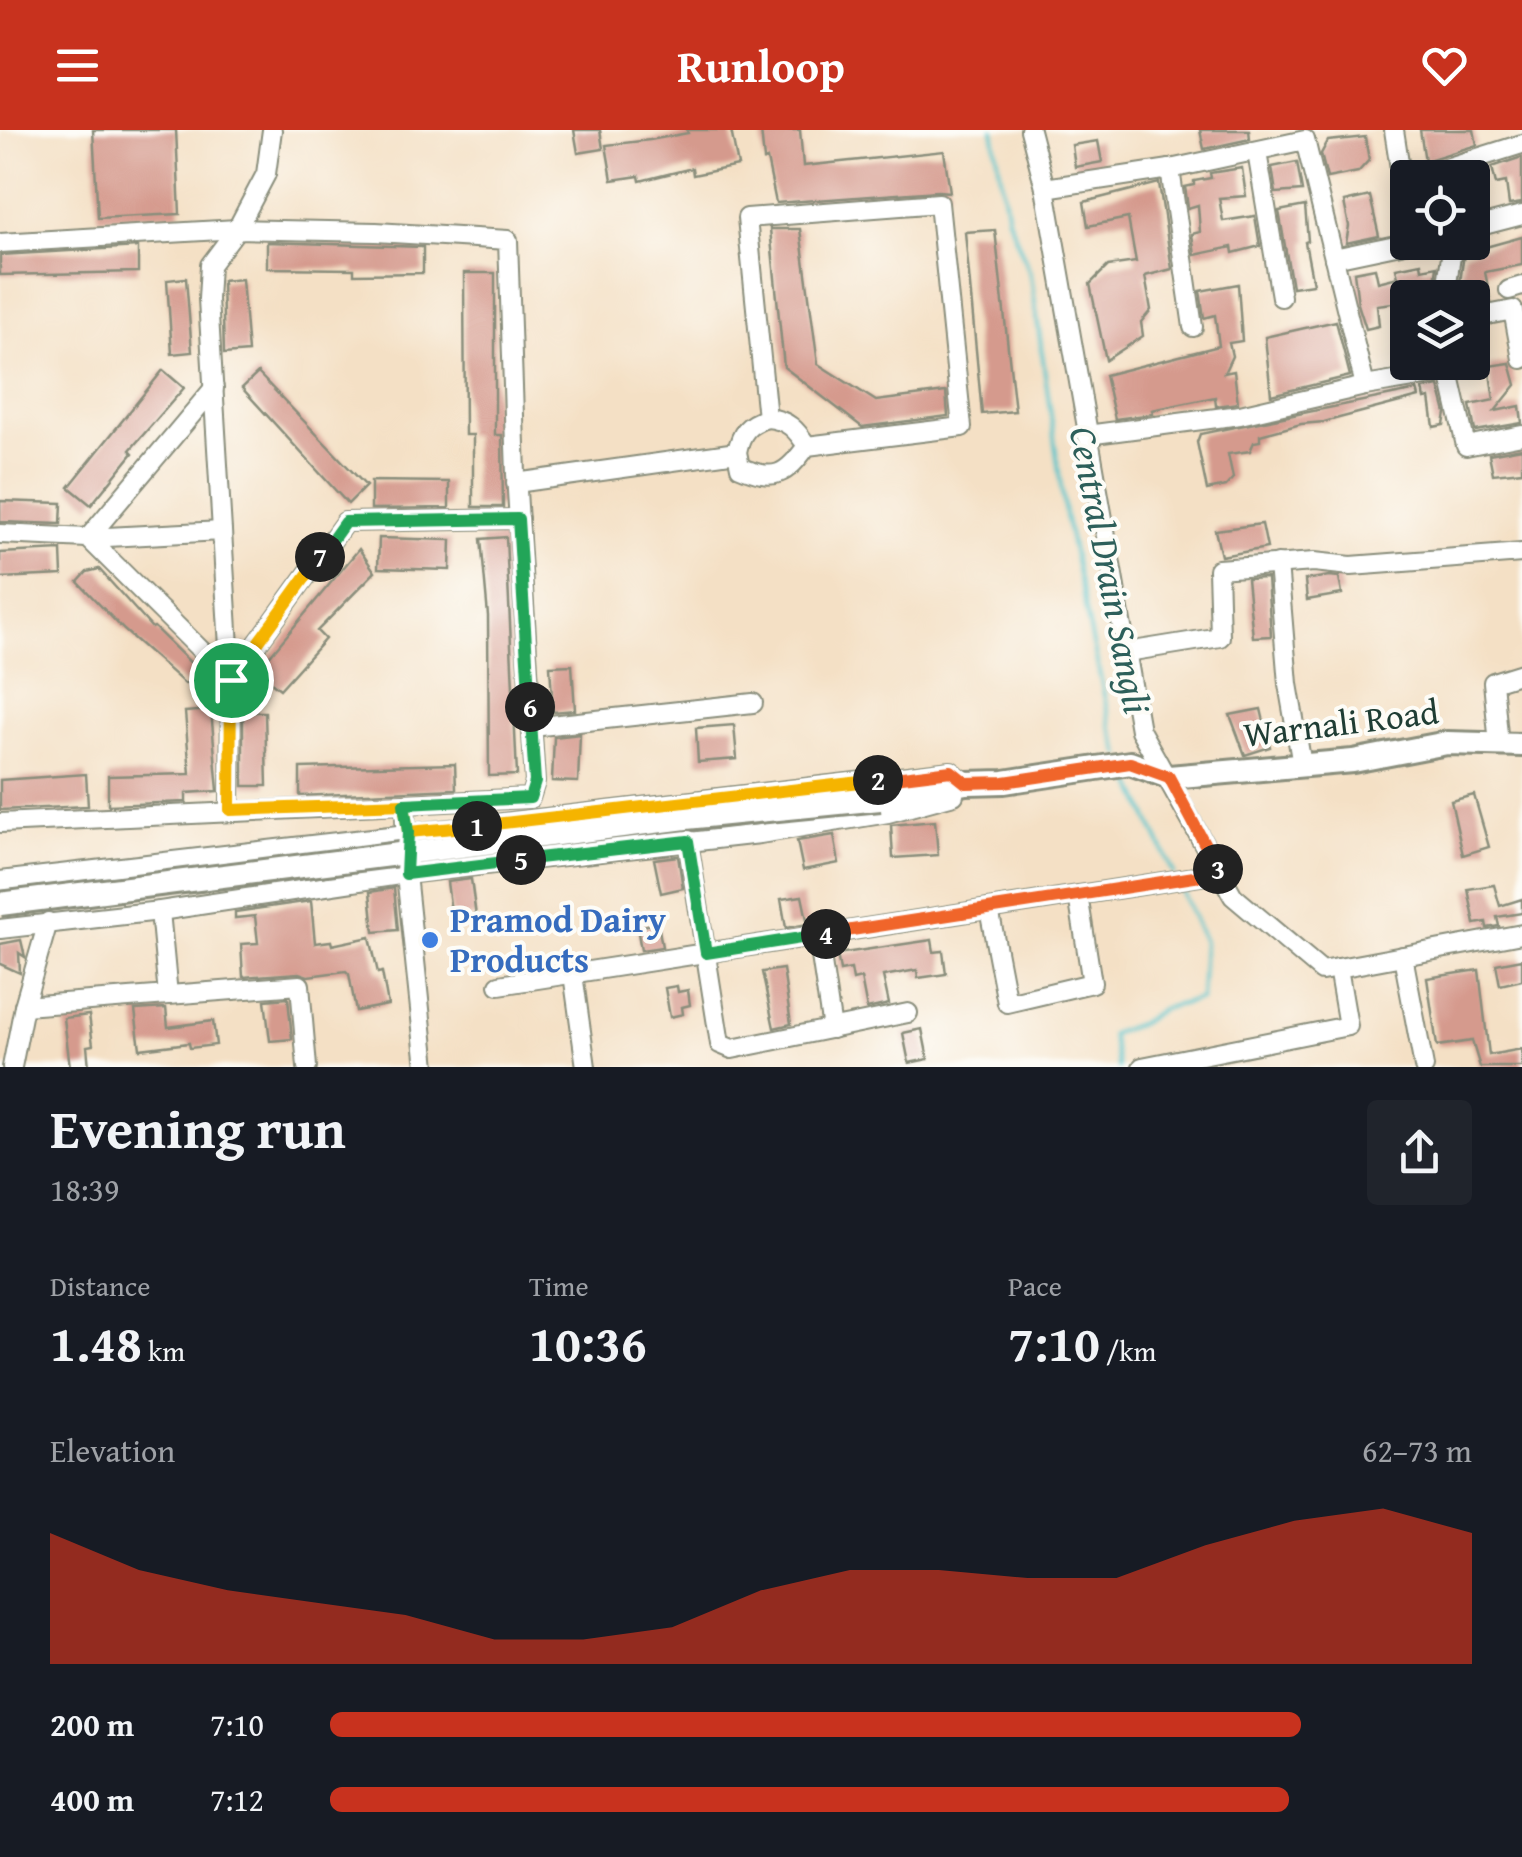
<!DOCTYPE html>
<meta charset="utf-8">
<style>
body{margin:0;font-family:"Gentium Book Plus",serif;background:#20242c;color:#f1f3f6;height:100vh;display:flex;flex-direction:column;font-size:38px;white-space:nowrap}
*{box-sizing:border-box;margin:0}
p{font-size:32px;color:#9ea1a6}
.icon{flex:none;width:55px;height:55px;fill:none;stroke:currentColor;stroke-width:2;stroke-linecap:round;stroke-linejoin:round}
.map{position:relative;height:937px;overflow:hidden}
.side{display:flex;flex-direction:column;background:#171b24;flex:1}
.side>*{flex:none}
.tools{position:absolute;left:1390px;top:30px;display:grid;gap:20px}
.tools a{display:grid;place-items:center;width:100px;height:100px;border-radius:10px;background:#171b24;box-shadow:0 5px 25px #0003;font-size:50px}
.pin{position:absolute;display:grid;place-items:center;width:85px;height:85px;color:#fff;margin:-42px;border:5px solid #fff;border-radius:50%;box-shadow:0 2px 10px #0007}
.km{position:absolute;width:50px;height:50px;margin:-25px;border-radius:50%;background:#222;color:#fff;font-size:28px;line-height:50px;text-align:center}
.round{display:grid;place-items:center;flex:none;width:105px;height:105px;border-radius:10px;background:#20242c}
.summary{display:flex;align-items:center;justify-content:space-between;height:170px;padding:0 50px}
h1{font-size:55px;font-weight:600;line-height:75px}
.figures{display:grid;grid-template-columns:repeat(3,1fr);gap:15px;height:170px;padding:10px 50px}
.figures div{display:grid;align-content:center}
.figures b{font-size:50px;font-weight:600}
.figures small{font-size:28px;font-weight:400}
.figures p{font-size:28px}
.chart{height:280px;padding:20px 50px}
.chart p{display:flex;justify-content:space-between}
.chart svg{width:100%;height:180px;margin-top:10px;fill:#c8321e;opacity:.7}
ul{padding:0 50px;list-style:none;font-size:32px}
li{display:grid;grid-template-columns:160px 120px 1fr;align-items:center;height:75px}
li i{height:25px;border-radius:12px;background:#c8321e}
header{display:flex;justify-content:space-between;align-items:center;height:130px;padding:0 50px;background:#c8321e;color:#fff;font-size:45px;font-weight:600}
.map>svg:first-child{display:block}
</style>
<header><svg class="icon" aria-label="menu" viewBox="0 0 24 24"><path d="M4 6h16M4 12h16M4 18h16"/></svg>Runloop<svg class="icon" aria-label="heart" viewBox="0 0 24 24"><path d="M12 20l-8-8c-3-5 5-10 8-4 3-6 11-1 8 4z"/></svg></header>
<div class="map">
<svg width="1522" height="937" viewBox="0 0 1522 937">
<rect width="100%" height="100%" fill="#fdfcf7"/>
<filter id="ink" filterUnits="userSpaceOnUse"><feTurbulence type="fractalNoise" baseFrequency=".01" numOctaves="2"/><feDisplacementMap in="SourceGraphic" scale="20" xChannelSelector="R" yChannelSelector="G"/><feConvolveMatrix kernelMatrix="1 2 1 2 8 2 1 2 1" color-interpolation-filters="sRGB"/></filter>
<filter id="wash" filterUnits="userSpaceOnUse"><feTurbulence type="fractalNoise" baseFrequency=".0048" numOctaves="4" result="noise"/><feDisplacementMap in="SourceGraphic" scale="40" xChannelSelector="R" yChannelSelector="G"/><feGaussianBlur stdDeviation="2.25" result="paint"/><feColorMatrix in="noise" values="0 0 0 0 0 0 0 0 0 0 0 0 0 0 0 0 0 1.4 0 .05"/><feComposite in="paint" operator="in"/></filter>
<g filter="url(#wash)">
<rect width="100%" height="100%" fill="#f4e0c5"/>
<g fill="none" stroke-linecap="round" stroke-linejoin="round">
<g stroke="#56c4cb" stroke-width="4">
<polyline points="993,0 1008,88 1031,145 1065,385 1111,597 1121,625"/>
<polyline points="1128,643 1174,744"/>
<polyline points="1118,937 1111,904 1141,893 1161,879 1201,869 1204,812 1180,757"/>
</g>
</g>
<g id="blocks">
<g fill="#d59a8d">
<polygon points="93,0 176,0 180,84 98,88"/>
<polygon points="574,0 600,0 603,19 578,23"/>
<polygon points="687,0 731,0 738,36 693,45 692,38 640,51 639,46 612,50 606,15 650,10 688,3"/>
<polygon points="761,0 800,0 803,36 944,21 950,62 938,61 776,73 767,29 764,30"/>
<polygon points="1200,0 1249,0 1250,9 1204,19"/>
<polygon points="1420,0 1474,0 1477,15 1425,31"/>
<polygon points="1365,7 1369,30 1358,42 1327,48 1321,24 1328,11"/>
<polygon points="1098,11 1102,32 1075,37 1072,15"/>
<polygon points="1522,27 1522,73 1509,75 1506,52 1496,54 1492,37"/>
<polygon points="1297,32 1302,61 1276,63 1272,37"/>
<polygon points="1242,38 1246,66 1219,68 1223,91 1255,86 1260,116 1233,123 1232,117 1195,125 1192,104 1200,102 1198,75 1188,78 1185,57 1194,55 1194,51 1211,48 1210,43"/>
<polygon points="1159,53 1172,139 1145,146 1151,180 1141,192 1143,206 1106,230 1090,154 1108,136 1136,132 1128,88 1088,96 1084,72"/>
<polygon points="1370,66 1379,106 1346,113 1349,96 1344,72"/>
<polygon points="1305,76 1308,111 1305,112 1313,154 1292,157 1279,81"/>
<polygon points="770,99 800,99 818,234 876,271 946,262 948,286 862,297 784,237"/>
<polygon points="995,100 1015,281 982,284 965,102"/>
<polygon points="1522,107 1522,135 1485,142 1491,172 1472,175 1472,168 1458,168 1464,123"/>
<polygon points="267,112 423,117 423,143 354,144 354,139 267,138"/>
<polygon points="138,117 138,142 0,145 0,125"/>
<polygon points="1421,133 1422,139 1437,136 1433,168 1408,168 1408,171 1377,175 1379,196 1366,199 1358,174 1354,142 1375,138 1378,152 1398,147 1396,138"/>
<polygon points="464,143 495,143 495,305 502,305 503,377 473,377 473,305 465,305"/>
<polygon points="186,148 192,222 172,224 167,150"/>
<polygon points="242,149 248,222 224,224 222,151"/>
<polygon points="1238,154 1242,211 1229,213 1232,226 1224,243 1234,241 1238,273 1216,276 1215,267 1152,280 1153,284 1115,289 1105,245 1219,216 1215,185 1204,188 1200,161"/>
<polygon points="1336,191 1350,246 1271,265 1265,207"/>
<polygon points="1510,233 1516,255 1495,281 1520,276 1522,293 1475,301 1470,275 1494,270 1489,236"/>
<polygon points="163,240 184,258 130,320 133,323 91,375 69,357"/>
<polygon points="258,243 366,356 348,374 242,258"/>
<polygon points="1439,256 1446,283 1444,295 1434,297 1430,268 1425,269 1423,259"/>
<polygon points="1417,260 1419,267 1324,292 1301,294 1260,305 1260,311 1254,312 1250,321 1228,324 1233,348 1226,356 1207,360 1197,312 1200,304"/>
<polygon points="1522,318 1522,341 1493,344 1489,324"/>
<polygon points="371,351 449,352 449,378 371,379"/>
<polygon points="0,371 62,373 61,394 0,392"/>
<polygon points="1262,394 1267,418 1221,426 1215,400"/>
<polygon points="506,407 517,645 489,646 488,486 481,409"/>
<polygon points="379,408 451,410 450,440 378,438"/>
<polygon points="359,419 375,442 317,501 325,509 280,559 257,541"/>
<polygon points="61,420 62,445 0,448 0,423"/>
<polygon points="99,439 152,498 154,497 201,543 185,554 124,500 78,452 87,442"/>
<polygon points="1329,446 1339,447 1342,464 1307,470 1305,450"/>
<polygon points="1267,448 1271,506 1253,507 1247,449"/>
<polygon points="572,535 575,580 553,582 550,536"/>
<polygon points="1261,579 1270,617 1245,625 1230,585"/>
<polygon points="211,580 218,661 186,663 186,672 108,675 108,646 190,644 185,582"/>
<polygon points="243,582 265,582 267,656 243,656"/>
<polygon points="734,595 737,629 698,632 696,598"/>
<polygon points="580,604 578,652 552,651 554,607"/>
<polygon points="455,634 456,659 300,666 300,638"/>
<polygon points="86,644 88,676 0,680 0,650"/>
<polygon points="1474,665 1489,717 1463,725 1451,671"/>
<polygon points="935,691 938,725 893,728 891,695"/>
<polygon points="834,705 839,733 803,740 797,711"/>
<polygon points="678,726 683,758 661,763 654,729"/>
<polygon points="471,749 476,786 452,789 447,752"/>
<polygon points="1494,755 1500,776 1522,769 1522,783 1497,787 1499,796 1487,798 1486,792 1475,794 1468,759"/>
<polygon points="394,758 398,800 374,802 370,762"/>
<polygon points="802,766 808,794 786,798 781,769"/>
<polygon points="311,771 315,813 331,811 332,815 370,807 378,843 382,842 388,875 356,881 349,844 346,841 308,846 299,843 243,847 241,814 258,813 255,786 235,788 235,782"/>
<polygon points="658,793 662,817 641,820 637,797"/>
<polygon points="21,810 25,827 19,823 20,843 0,834 0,814"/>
<polygon points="932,810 934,822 943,821 946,844 918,848 917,840 883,846 889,874 867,879 861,848 853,850 851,839 840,841 837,824"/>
<polygon points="1522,829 1522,850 1500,855 1496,834"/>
<polygon points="783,839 791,894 774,898 762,842"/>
<polygon points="1479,840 1489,925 1522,919 1522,937 1480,937 1472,911 1437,916 1427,848"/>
<polygon points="677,856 678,862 688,860 690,875 682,877 683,884 670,887 665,858"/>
<polygon points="288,868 292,909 270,911 265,870"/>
<polygon points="166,878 168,897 213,891 216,915 190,918 189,913 140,919 135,880"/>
<polygon points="89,885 93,915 87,916 89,937 70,937 64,888"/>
<polygon points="922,899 928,929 909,933 903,903"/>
</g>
</g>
</g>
<g filter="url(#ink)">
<use href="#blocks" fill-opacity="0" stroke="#8a8e7c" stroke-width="2.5"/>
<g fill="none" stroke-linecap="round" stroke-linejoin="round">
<g stroke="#8a8e7c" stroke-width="22">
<g id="minor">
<polyline points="1030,0 1045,58 1140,600 1233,766 1322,841 1522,804"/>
<polyline points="1394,0 1408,90"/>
<polyline points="1257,22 1281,167"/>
<polyline points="1170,39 1193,197"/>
<polyline points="1414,48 1522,14"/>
<polyline points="1045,58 1170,39 1305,10 1334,128"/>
<polyline points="1472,98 1522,85"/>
<polyline points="0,113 237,99 376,102 508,110 516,344 535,652 530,668 0,693"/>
<polyline points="1509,160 1522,156"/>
<polyline points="1445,168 1453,112"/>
<polyline points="1472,188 1513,180 1522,229"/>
<polyline points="1449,242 1466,316 1522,305"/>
<polyline points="1365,256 1334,128 1410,112"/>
<polyline points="214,258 88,408 231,550 345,392 519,389"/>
<path d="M767,288C788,290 796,299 807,316"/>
<polyline points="1087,305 1240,285 1365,256 1449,242 1448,232"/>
<path d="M516,353L737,322C741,302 748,294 767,288L747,88L939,73L962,297L807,316C786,345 775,352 740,337L737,322"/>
<polyline points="0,404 88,408 222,401"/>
<polyline points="1278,434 1288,554 1302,635"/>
<polyline points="1127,522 1220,507 1218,439 1314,432 1351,436 1522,423"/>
<polyline points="532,597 753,573"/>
<polyline points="1499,615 1493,552 1522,543"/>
<polyline points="405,674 406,744 426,937"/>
<polyline points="230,681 231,550 208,169 210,135 237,99 266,44 272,0"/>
<polyline points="688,711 720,914 732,919 908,883"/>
<polyline points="0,751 951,641 966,653"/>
<polyline points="989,779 1007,873 1092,853 1078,765"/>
<polyline points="160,781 168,865"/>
<polyline points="48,792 24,876 300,855 307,937"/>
<polyline points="0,799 160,781 406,744 760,704 888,683 954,665"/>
<polyline points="818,806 832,899"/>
<polyline points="1403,826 1424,937"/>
<polyline points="573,844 586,937"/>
<polyline points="499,855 1220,743"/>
<polyline points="12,937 24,876"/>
<polyline points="1142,937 1348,896 1338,838"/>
</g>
</g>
<g stroke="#8a8e7c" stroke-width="28">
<polyline id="major" points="880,669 966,653 1004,652 1130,633 1169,647 1353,631 1447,613 1522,615"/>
</g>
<use href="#minor" stroke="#fff" stroke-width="18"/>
<use href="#major" stroke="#fff" stroke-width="22"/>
<g stroke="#8a8e7c" stroke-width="28" stroke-linecap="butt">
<polyline id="major-bridge" points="0,774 686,688 880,669"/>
</g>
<use href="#major-bridge" stroke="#fff" stroke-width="22"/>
</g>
</g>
<g fill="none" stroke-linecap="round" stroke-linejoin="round" filter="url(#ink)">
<g stroke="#fff" stroke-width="20">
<polyline id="split-1" points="231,550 230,680 404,674 408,702 477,696"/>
</g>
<g stroke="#fff" stroke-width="20">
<polyline id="split-2" points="477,696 878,650"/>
</g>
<g stroke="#fff" stroke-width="20">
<polyline id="split-3" points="878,650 951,641 966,653 1004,652 1130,633 1169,647 1218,739"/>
</g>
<g stroke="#fff" stroke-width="20">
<polyline id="split-4" points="826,804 1220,743 1218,739"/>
</g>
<g stroke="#fff" stroke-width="20">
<polyline id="split-5" points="521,730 688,711 706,823 826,804"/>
</g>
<g stroke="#fff" stroke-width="20">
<polyline id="split-6" points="521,730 406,744 408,702 404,674 530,668 535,652 530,577"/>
</g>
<g stroke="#fff" stroke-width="20">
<polyline id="split-7" points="320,427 345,392 518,389 530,577"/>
</g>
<g stroke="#fff" stroke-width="20">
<polyline id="split-8" points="231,550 320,427"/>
</g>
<use href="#split-1" stroke="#f5b400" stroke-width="12"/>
<use href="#split-2" stroke="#f5b400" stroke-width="12"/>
<use href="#split-3" stroke="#f0652b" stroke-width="12"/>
<use href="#split-4" stroke="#f0652b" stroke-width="12"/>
<use href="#split-5" stroke="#22a559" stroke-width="12"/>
<use href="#split-6" stroke="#22a559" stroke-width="12"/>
<use href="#split-7" stroke="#22a559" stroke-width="12"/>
<use href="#split-8" stroke="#f5b400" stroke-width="12"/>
</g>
<circle fill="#3f7fe0" stroke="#fdfcf7" stroke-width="4" cx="430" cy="810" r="10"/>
<g text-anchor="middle" stroke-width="8" stroke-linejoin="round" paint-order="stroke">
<g font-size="35" fill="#1f3d34" stroke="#fdfcf7">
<text transform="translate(1341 593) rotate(-7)" y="12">Warnali Road</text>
</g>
<g font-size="35" font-weight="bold" fill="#366cbe" stroke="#fdfcf7" text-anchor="start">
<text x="450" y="802">Pramod Dairy<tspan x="450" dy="40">Products</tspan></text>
</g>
<g font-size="38" font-style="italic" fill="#2d5f5a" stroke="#fdfcf7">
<text transform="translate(1110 440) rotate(79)" y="13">Central Drain Sangli</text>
</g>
</g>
</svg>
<div class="tools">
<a><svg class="icon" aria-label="locate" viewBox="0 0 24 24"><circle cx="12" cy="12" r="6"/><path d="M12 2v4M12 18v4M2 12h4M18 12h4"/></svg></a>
<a><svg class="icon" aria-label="layers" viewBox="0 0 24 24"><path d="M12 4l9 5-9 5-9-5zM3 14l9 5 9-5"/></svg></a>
</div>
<div class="pin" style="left:231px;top:550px;background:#1e9e55"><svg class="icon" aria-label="arrive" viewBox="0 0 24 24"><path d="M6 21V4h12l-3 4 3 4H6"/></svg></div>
<b class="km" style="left:477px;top:696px">1</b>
<b class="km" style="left:878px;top:650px">2</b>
<b class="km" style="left:1218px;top:739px">3</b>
<b class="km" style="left:826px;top:804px">4</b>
<b class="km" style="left:521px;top:730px">5</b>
<b class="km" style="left:530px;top:577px">6</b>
<b class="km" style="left:320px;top:427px">7</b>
</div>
<section class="side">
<div class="summary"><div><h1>Evening run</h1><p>18:39</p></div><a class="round"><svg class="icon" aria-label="share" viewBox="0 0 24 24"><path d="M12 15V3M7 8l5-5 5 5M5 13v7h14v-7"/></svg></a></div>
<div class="figures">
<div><p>Distance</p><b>1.48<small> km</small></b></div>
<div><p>Time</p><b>10:36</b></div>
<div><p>Pace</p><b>7:10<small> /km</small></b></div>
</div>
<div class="chart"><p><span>Elevation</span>62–73 m</p>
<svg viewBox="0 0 160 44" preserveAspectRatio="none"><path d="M0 44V12L10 21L20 26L30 29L40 32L50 38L60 38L70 35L80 26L90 21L100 21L110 23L120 23L130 15L140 9L150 6L160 12V44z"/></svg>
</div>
<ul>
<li><b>200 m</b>7:10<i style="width:85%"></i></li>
<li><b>400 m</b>7:12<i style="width:84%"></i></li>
</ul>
</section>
